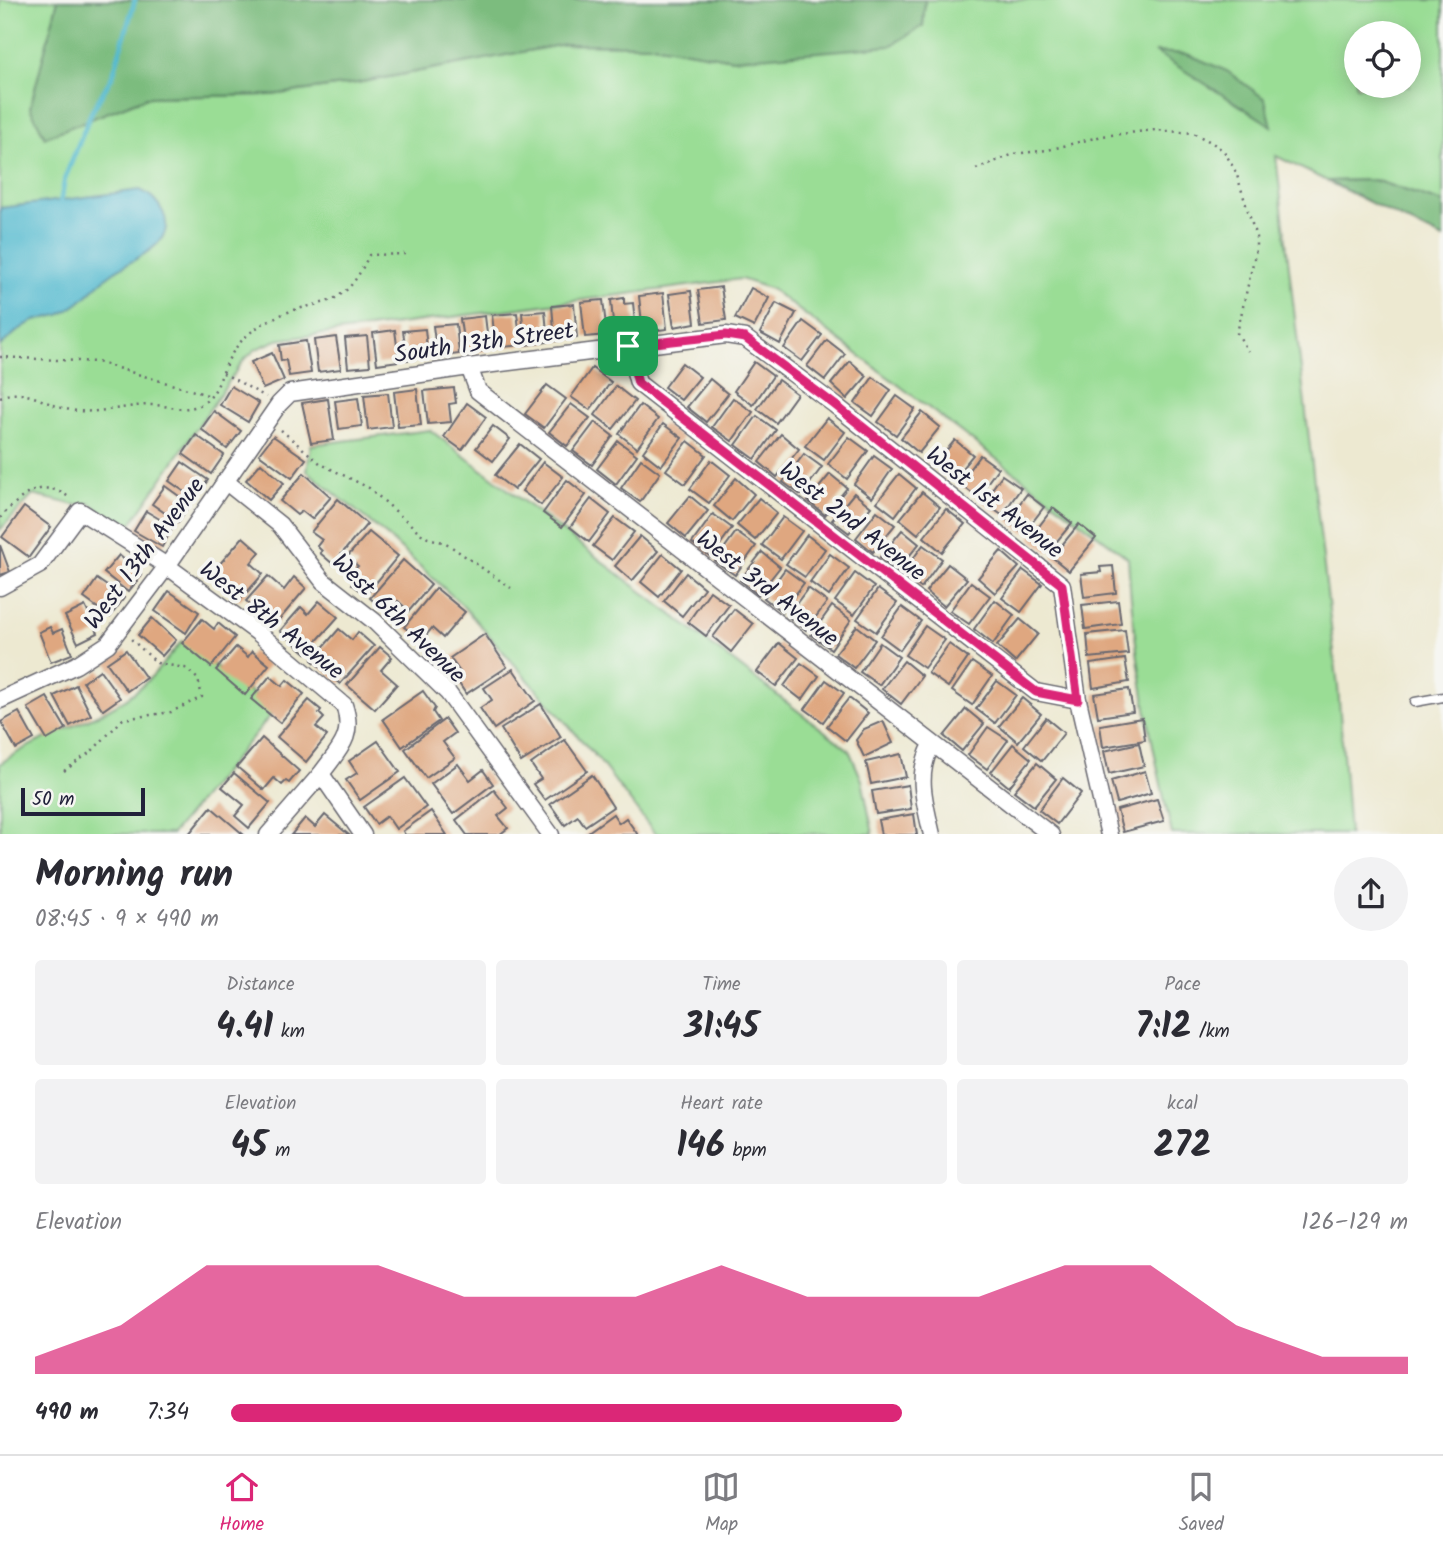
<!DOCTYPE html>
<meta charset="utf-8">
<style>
body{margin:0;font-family:Kalam,sans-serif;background:#f2f2f3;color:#2b2b33;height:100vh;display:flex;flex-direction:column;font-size:26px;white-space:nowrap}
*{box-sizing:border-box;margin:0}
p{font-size:23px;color:#7c7c81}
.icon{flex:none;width:38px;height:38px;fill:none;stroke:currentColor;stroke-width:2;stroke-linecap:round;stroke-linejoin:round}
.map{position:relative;height:834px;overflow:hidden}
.panel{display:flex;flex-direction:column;background:#fff;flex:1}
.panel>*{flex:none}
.fabs{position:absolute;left:1344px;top:21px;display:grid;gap:14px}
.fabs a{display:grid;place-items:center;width:77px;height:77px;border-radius:50%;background:#fff;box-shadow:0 4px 18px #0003;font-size:35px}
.scale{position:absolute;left:21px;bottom:18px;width:124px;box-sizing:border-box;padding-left:7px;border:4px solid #22223b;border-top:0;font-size:19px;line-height:24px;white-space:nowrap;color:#22223b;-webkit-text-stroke:5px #f6f6f2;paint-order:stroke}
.pin{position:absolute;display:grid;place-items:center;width:60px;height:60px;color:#fff;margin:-30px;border-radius:14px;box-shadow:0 4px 10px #0006}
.round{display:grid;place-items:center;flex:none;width:74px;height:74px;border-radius:37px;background:#f2f2f3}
.overview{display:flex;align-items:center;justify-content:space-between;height:119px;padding:0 35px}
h1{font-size:38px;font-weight:700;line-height:52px}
.metrics{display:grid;grid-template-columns:repeat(3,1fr);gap:10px;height:119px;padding:7px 35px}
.metrics div{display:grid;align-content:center;border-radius:7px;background:#f2f2f3;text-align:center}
.metrics b{font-size:35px;font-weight:700}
.metrics small{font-size:19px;font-weight:400}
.metrics p{font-size:19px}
.chart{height:196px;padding:14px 35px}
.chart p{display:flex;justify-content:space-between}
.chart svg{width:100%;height:126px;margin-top:7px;fill:#db2777;opacity:.7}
ul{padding:0 35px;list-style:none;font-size:23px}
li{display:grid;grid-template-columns:112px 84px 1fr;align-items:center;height:52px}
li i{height:18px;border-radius:9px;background:#db2777}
.menu{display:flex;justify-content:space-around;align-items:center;height:98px;border-top:2px solid #e1e1e2;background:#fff;font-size:19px;color:#7c7c81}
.menu a{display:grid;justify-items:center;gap:4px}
.menu .current{color:#db2777}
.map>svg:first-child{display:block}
</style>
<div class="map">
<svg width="1443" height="835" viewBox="0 0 1443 835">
<rect width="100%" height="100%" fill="#f6f6f2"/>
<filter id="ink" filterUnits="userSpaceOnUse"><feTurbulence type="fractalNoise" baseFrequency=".0143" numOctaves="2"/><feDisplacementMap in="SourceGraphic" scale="14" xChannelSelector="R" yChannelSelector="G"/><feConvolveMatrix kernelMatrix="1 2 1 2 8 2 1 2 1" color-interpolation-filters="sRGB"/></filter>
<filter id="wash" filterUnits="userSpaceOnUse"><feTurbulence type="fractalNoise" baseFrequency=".00686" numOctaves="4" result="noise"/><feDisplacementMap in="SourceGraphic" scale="28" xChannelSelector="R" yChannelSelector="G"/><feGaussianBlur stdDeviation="1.57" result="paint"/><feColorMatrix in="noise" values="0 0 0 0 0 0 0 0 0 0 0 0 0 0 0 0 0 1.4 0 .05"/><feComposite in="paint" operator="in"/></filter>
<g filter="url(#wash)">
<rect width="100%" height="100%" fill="#ede9d1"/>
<g fill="#9add95" stroke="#5e8068" stroke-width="2" fill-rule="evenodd">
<path d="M0,0H58L31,108L45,137L147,97L272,95L357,83L565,44L653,45L733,59L923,26L925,0H1443V203L1374,180L1327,181L1276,156L1338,687L1349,834H1172C1151,742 1133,652 1128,558L771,289L741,279L277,340L256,349L243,361L126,531L90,503L75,505L33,495L0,530ZM1356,33H1409V86H1356Z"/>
<polygon points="430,430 849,750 862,780 873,834 655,834 598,759 462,605 387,536 307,471 311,445"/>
<path d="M182,641L275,710L172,834H0V764C43,732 102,722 142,686C157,673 169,656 182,641Z"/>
</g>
<g fill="#7bbc7e" stroke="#4e6f5c" stroke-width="2">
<polygon points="58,0 925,0 923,26 890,46 733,59 653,45 565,44 357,83 272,95 147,97 45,137 30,108"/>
<polygon points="1155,52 1187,54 1227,71 1265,99 1272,126"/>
<polygon points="1374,180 1443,203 1443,239 1327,181"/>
</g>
<path fill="#51b9cf" stroke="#3a6e85" stroke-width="2" d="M140,190C150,194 158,202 163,212C179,245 131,259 111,274C93,287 82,305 61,314C51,318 39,318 30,323C19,328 9,339 0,346V208Z"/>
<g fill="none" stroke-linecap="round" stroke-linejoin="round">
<polyline stroke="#51b9cf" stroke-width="5" points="60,204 65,178 91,113 113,75 135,0"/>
</g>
<g id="blocks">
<g fill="#dfa780">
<polygon points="721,287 726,320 703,323 698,290"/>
<polygon points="751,288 769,298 754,327 735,318"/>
<polygon points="691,291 695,323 674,327 669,294"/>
<polygon points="663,293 667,329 643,332 639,296"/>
<polygon points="624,298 624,304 633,303 636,331 614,334 611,300"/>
<polygon points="603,300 607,335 585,337 581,302"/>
<polygon points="776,303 796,313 780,344 760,333"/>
<polygon points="574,304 577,338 555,341 552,306"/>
<polygon points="545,311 548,342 525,345 522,313"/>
<polygon points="517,313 521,345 496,348 492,315"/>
<polygon points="485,316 489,350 465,354 460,319"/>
<polygon points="803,321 822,335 802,361 784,348"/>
<polygon points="456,324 459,354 437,357 433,326"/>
<polygon points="425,329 428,358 407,360 403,331"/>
<polygon points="395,330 399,361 377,364 373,333"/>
<polygon points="367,336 370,366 348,368 345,338"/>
<polygon points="336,337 341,369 318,372 314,340"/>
<polygon points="827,340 845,354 825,380 807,366"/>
<polygon points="306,341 311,373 289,376 286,360 281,361 279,345"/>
<polygon points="272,353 284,380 263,389 251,362"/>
<polygon points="850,361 867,376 847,399 831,384"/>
<polygon points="754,362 773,376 753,405 734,391"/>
<polygon points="682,363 700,377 681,400 664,387"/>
<polygon points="592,368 611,382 590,410 571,397"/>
<polygon points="873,377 891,390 873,416 855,403"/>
<polygon points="710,379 728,394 706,422 687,407"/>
<polygon points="778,380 797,394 776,423 757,409"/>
<polygon points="547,385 566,399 544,428 525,414"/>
<polygon points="231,386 259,403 248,422 220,405"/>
<polygon points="616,386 635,401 613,429 595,415"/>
<polygon points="454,388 456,403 449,404 451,422 428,424 424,391"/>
<polygon points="417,389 421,425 398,427 394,392"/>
<polygon points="388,393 392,427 368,430 364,395"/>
<polygon points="897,396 915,409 896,435 878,422"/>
<polygon points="358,398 362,426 339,429 335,401"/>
<polygon points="733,398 753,412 732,441 712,427"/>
<polygon points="328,399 334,440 311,443 302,403"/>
<polygon points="467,403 486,417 462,450 444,437"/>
<polygon points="571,404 590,418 567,446 549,432"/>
<polygon points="640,405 658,419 637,448 619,434"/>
<polygon points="214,411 241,431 227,449 201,429"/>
<polygon points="922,412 940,427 919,453 901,438"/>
<polygon points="757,416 776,430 755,459 736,445"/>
<polygon points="827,418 845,432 824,460 805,446"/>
<polygon points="595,422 613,436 592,465 573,451"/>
<polygon points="663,424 682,438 661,466 643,452"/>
<polygon points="493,426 510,439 493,461 476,448"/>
<polygon points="781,434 799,449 777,477 759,462"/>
<polygon points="196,435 224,455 211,474 183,454"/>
<polygon points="273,436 306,459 292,478 259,454"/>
<polygon points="849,437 868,451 847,479 828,464"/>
<polygon points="955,440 973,455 953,479 935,464"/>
<polygon points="618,441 637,455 616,484 597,469"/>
<polygon points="688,441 706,455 685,484 666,470"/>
<polygon points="520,444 539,459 514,490 495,475"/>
<polygon points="804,454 822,467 801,495 783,482"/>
<polygon points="980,455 998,468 977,497 959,483"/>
<polygon points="874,456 892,469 872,498 854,484"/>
<polygon points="641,459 660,473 640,502 621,488"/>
<polygon points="711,460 730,475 709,503 690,489"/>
<polygon points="182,462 208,480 195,499 169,481"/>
<polygon points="543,462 563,477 541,505 522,491"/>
<polygon points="261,463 284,483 269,500 246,480"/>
<polygon points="304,473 331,497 312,519 302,511 297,515 280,501"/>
<polygon points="830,474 847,488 825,515 808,501"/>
<polygon points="899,474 916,488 895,516 877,502"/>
<polygon points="1002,475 1021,488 1002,515 983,502"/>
<polygon points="736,478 754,494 732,521 714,506"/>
<polygon points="567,480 586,495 562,527 543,513"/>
<polygon points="165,486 190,504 178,522 152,504"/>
<polygon points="922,492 940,507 918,534 900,519"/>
<polygon points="854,493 871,507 849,533 832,520"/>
<polygon points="1027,494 1044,507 1024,533 1007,520"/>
<polygon points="690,496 708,511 686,538 668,523"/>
<polygon points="759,498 777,513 755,540 737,525"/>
<polygon points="338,499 367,524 333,564 320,553 322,551 317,546 322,540 311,532"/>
<polygon points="591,499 610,514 589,542 570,527"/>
<polygon points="24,507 51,527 29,557 2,537"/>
<polygon points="1053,508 1072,523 1048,552 1030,538"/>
<polygon points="946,509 965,524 942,552 924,537"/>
<polygon points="146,511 173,527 162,547 134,531"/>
<polygon points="877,511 895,525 873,552 856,538"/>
<polygon points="713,514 732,528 711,557 692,543"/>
<polygon points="783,517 802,531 781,559 762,545"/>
<polygon points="615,518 634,532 612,560 593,546"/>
<polygon points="1079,524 1096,538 1069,571 1052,557"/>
<polygon points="902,530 919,544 897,571 880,557"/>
<polygon points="369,532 398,556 366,595 352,584 355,580 349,575 358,566 347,557"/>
<polygon points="736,532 756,546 735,575 715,561"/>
<polygon points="807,535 825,549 805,577 786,564"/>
<polygon points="640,536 658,551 632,581 615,566"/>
<polygon points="243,537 260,552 251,563 263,574 240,600 211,574"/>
<polygon points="0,545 10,572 0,575"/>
<polygon points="923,545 942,559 921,588 902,574"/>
<polygon points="1001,551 1019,567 995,593 978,578"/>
<polygon points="762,552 780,567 758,595 740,580"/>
<polygon points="663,554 681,569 659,597 641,582"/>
<polygon points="830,554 849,568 829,596 810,582"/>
<polygon points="119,555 142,575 128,592 104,573"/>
<polygon points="403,560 431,585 409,611 398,601 390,610 385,606 382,609 370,598"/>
<polygon points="948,564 967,579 944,606 926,591"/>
<polygon points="1113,566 1116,593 1084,597 1081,574 1101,572 1100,567"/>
<polygon points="785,569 804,583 782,612 764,598"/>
<polygon points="1023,570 1042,584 1021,612 1002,598"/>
<polygon points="686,573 704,588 682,616 664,601"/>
<polygon points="855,573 874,587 854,615 835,601"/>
<polygon points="268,576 284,590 294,577 306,588 274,626 246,601"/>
<polygon points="97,579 124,598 110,617 84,598"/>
<polygon points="971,582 990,596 969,624 950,611"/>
<polygon points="436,588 465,612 443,638 432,628 424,638 420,634 417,637 404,627"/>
<polygon points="808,588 827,602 806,630 787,616"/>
<polygon points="878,589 897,603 876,632 857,619"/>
<polygon points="169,591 199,612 186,633 155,611"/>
<polygon points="710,591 729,605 706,636 688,622"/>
<polygon points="995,600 1014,615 993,644 974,629"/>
<polygon points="319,601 338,617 306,653 280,631 301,607 308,614"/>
<polygon points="1118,601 1121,624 1085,629 1082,605"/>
<polygon points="85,606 98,633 78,643 65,616"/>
<polygon points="832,606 851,620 831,649 811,635"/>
<polygon points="902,607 921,621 900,650 881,636"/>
<polygon points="734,609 753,624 731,652 713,637"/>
<polygon points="152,618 176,640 162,656 138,635"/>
<polygon points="202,619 214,629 218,623 235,637 211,667 182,643"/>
<polygon points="1020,619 1038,634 1015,662 997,646"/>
<polygon points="857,626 875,640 854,668 835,654"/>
<polygon points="925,626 945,640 924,668 905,655"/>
<polygon points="50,627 53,633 62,629 72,654 51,662 39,632"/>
<polygon points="339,629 352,640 358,632 374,646 340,684 312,660"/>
<polygon points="1125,630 1128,654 1089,658 1087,634"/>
<polygon points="485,634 507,667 466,694 454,676 460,672 450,658"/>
<polygon points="779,643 798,658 776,686 757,672"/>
<polygon points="880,643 899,657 879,685 860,672"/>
<polygon points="949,644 968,658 948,687 928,673"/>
<polygon points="236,647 248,657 252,651 269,665 245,695 216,670"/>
<polygon points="380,647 392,657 381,670 397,684 375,709 347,685"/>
<polygon points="126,650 146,678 127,691 107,663"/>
<polygon points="1125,659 1129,682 1093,688 1090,664"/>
<polygon points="904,661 922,676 901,704 882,689"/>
<polygon points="972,662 992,676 972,705 952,691"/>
<polygon points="801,663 819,676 802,700 784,686"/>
<polygon points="513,669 535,701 494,729 480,708 492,700 484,688"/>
<polygon points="100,670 120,698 103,710 83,682"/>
<polygon points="270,676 282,686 287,680 304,694 280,723 251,699"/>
<polygon points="826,680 844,693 823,722 805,709"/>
<polygon points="997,681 1016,695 995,723 976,709"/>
<polygon points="76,685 91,715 70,726 54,696"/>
<polygon points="1129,689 1133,712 1098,717 1094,694"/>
<polygon points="423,691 435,708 433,712 439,721 402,747 383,719"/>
<polygon points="47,697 66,729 47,740 28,708"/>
<polygon points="849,698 868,713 846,741 827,726"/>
<polygon points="1022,698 1041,714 1018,742 999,726"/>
<polygon points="309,700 321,710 319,713 324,718 316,727 327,736 306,762 277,737"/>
<polygon points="541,704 561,737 521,762 501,729"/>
<polygon points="966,709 984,724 962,751 944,736"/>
<polygon points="19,712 34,739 16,749 1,722"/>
<polygon points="1046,718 1064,733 1042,761 1024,746"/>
<polygon points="1142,718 1145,740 1103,747 1100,725"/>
<polygon points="445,719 455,733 443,742 455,758 426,778 405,749"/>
<polygon points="883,721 893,743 864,757 856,740 864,729"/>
<polygon points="988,727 1008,740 987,769 968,755"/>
<polygon points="262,738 299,771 289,783 286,781 282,785 274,778 264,790 237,767"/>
<polygon points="565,740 587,771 545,800 533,784 541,779 531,764"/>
<polygon points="378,741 400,772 360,800 346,780 357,773 349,761"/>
<polygon points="1139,743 1144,766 1109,774 1104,751"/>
<polygon points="1013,744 1031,759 1009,787 991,772"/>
<polygon points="901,754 906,777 871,784 866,762"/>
<polygon points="1037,763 1056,779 1034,806 1014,791"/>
<polygon points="458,764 470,780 483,770 493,784 453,814 431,784"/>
<polygon points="1145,771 1151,793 1117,803 1111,781"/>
<polygon points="234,773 270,803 249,828 235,816 244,805 222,787"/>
<polygon points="592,775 613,807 585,826 578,816 565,825 550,804"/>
<polygon points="405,778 426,807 396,829 387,816 376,824 364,807"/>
<polygon points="1063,778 1081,793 1057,824 1039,810"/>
<polygon points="908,785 911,809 876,814 872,791"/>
<polygon points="494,790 508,808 498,816 508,828 499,835 467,835 456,820"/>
<polygon points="1157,799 1164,821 1123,832 1117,810"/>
<polygon points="211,807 244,835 188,835"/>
<polygon points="431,811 447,835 405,835 403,831"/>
<polygon points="613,814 619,823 626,818 638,835 584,835"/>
<polygon points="914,814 917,835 881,835 878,820"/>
<polygon points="325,815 349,835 291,835 305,818 315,827"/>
</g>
</g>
</g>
<g filter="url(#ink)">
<use href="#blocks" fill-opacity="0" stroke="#696870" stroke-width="2"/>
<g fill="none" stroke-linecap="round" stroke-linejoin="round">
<g stroke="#696870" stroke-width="11">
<polyline id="lane" points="1415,702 1443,697"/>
</g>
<g stroke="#696870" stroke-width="19">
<g id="street">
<polyline points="628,346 638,383 1036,692 1078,700"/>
<polyline points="469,367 478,391 1051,835"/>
<polyline points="225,481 280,525 323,581 374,621 448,693 551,835"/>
<path d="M0,587L40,565L80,511L167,566L257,632L344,705C355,737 339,749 321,774L363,835"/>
<polyline points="0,700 76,665 108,644 167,566 279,404 290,393 469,367 726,335 745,338 835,405 1062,585 1078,700 1109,835"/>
<polyline points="268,835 321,774"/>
<path d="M932,835C925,803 915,774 932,745"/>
</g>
</g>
<g stroke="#696870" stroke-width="2.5" stroke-dasharray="2 5" stroke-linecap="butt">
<polyline points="976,169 1014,154 1048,150 1102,136 1155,130 1193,133 1211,142 1224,151 1236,172 1256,237 1256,250 1237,333 1248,351"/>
<polyline points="0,357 97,362 211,396"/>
<polyline points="223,373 266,397"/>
<path d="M0,397C26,386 46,406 71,410C98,415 125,405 151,405C166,405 179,411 194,407C218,401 219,375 230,357C239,341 251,330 268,321C317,294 340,319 369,255L405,254"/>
<polyline points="281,430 321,464 369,488 425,537 446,543 511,588"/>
<path d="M0,518C21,496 41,476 70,498"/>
<polyline points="64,771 92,751 123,719 171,712 202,697 198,679 185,668 157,663 131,639"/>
</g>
<use href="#lane" stroke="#fff" stroke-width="8"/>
<use href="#street" stroke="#fff" stroke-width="16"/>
</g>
</g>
<g fill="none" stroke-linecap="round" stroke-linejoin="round" filter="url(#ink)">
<g stroke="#fff" stroke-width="14">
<polygon id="route" points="726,335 745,338 835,405 1062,585 1078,700 1036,692 638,383 628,346"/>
</g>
<use href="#route" stroke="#db2777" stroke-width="9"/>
</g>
<g text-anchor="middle" stroke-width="7" stroke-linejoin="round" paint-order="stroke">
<g font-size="24" fill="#22223b" stroke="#f6f6f2">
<text transform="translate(484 342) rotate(-8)" y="8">South 13th Street</text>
<text transform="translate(995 502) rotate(38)" y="8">West 1st Avenue</text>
<text transform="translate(853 521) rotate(38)" y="8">West 2nd Avenue</text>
<text transform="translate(144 553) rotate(-53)" y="8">West 13th Avenue</text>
<text transform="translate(768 588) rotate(38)" y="8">West 3rd Avenue</text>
<text transform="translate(399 618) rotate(44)" y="8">West 6th Avenue</text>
<text transform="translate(272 620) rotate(38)" y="8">West 8th Avenue</text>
</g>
</g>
</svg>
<div class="fabs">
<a><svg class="icon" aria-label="locate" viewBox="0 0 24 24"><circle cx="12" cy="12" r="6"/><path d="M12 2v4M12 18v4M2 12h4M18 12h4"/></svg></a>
</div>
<div class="scale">50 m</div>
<div class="pin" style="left:628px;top:346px;background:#1e9e55"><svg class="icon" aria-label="arrive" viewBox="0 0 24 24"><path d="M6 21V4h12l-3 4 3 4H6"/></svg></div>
</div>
<section class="panel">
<div class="overview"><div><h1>Morning run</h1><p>08:45 · 9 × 490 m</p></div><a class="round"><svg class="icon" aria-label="share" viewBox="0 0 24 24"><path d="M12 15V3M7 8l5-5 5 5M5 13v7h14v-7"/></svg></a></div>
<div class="metrics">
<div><p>Distance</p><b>4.41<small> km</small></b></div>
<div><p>Time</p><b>31:45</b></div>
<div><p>Pace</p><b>7:12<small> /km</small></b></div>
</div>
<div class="metrics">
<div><p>Elevation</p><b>45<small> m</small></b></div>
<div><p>Heart rate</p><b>146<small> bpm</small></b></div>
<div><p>kcal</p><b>272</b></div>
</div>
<div class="chart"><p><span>Elevation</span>126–129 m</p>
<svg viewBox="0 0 160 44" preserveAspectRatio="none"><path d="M0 44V38L10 27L20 6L30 6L40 6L50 17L60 17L70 17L80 6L90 17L100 17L110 17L120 6L130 6L140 27L150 38L160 38V44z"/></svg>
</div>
<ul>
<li><b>490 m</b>7:34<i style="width:57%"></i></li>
</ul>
</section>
<nav class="menu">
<a class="current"><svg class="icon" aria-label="home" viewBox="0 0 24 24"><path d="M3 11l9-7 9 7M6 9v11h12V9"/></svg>Home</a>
<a><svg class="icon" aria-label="map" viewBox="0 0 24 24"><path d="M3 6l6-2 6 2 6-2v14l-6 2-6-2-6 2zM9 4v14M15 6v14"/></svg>Map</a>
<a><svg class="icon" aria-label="saved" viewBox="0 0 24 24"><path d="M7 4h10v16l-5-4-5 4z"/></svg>Saved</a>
</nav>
